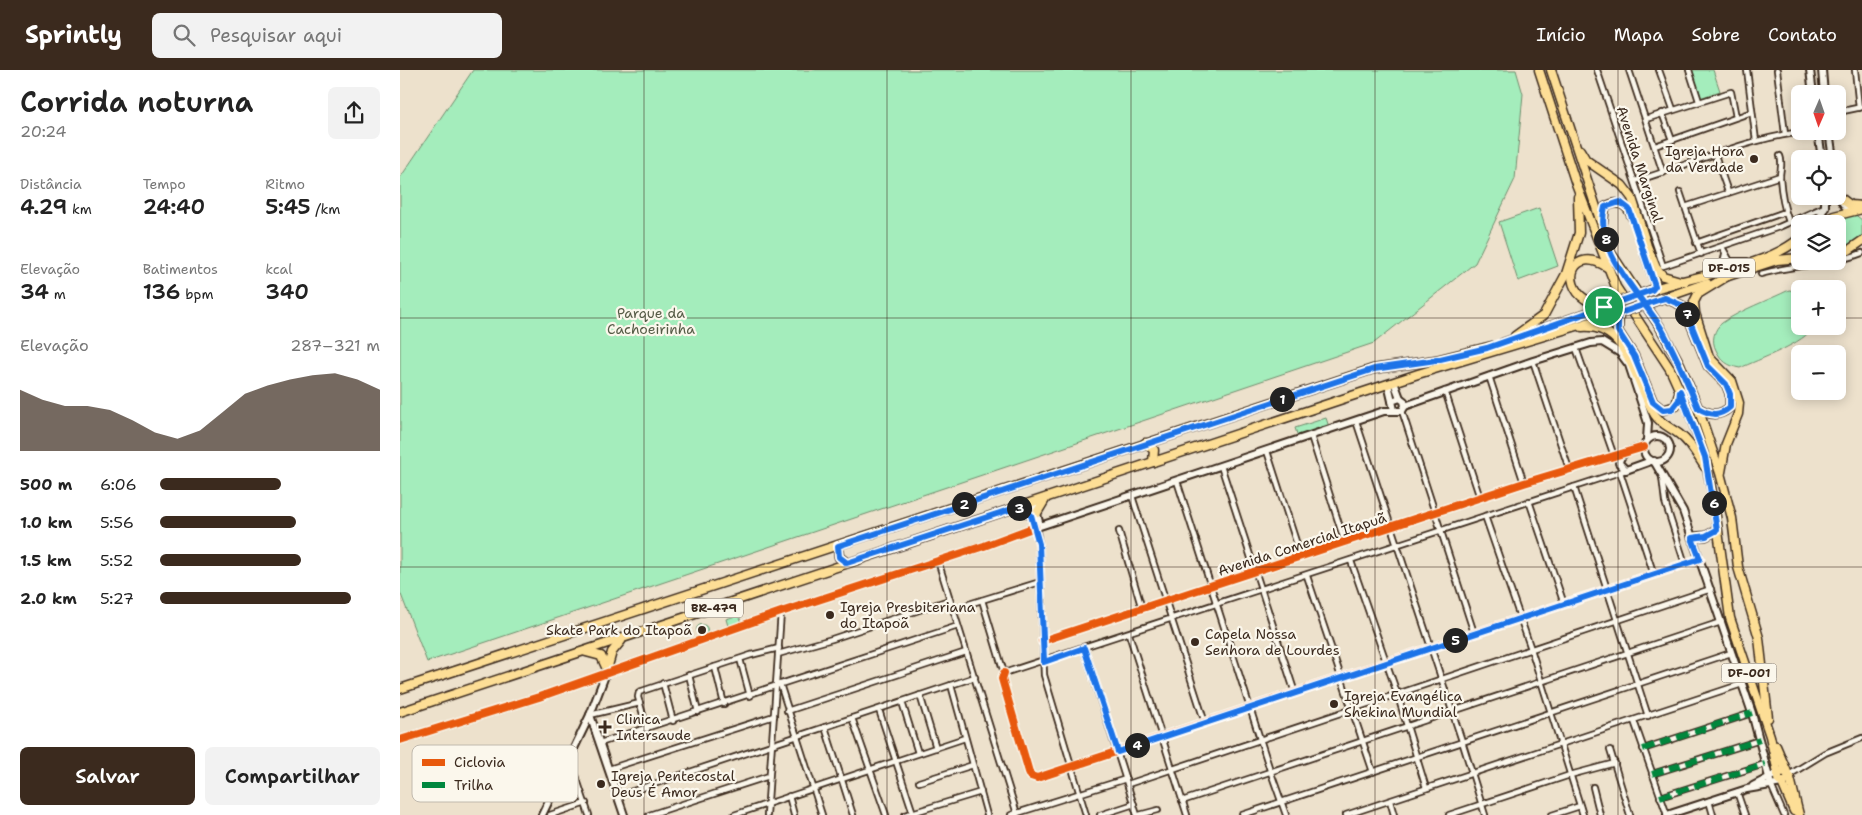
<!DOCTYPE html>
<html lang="pt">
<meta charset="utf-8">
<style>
body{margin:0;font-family:"Shantell Sans",sans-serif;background:#f2f2f2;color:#222;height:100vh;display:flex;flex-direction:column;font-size:19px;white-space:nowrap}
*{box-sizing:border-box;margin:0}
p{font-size:16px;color:#767676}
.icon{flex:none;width:28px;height:28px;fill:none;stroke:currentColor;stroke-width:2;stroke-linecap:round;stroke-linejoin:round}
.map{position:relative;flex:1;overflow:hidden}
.side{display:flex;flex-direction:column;background:#fff;width:400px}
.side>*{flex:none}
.needle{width:32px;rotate:182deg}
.fabs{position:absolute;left:1391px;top:15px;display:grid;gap:10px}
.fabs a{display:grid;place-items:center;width:55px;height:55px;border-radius:8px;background:#fff;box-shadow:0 2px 12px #0003;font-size:25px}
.pin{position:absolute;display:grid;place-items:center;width:42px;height:42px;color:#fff;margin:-21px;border:2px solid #fff;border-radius:50%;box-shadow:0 1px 5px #0007}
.km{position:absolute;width:25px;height:25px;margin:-12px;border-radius:50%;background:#222;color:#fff;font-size:14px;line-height:25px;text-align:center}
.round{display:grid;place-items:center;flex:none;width:52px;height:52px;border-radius:8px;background:#f2f2f2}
.overview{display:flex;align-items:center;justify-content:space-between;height:85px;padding:0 20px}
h1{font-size:28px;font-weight:600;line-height:38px}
.metrics{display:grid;grid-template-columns:repeat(3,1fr);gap:8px;height:85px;padding:5px 20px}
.metrics div{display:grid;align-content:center}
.metrics b{font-size:21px;font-weight:600}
.metrics small{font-size:14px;font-weight:400}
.metrics p{font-size:14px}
.chart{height:140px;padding:10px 20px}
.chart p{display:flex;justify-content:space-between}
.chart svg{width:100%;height:90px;margin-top:5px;fill:#3b2a1e;opacity:.7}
.cta{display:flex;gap:10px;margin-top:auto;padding:10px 20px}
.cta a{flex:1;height:58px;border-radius:8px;background:#3b2a1e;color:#fff;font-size:20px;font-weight:600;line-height:58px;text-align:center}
.cta a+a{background:#f2f2f2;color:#222}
ul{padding:0 20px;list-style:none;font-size:16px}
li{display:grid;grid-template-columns:80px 60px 1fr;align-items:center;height:38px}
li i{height:12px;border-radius:6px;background:#3b2a1e}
header{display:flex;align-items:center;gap:30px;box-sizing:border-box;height:70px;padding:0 25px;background:#3b2a1e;color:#fff}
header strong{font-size:24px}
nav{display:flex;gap:28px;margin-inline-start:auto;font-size:18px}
.search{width:350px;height:45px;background:#f2f2f2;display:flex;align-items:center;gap:12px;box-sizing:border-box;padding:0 18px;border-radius:8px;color:#767676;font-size:19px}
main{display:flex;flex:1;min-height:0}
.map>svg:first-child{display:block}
</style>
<header>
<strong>Sprintly</strong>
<div class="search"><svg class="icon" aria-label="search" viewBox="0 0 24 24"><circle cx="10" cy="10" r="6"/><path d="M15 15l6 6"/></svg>Pesquisar aqui</div>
<nav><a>Início</a><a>Mapa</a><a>Sobre</a><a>Contato</a></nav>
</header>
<main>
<section class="side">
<div class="overview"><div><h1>Corrida noturna</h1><p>20:24</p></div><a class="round"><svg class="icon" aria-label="share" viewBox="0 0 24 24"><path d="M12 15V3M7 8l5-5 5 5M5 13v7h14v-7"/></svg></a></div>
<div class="metrics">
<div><p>Distância</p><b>4.29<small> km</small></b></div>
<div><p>Tempo</p><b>24:40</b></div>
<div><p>Ritmo</p><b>5:45<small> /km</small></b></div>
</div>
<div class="metrics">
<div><p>Elevação</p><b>34<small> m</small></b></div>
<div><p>Batimentos</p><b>136<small> bpm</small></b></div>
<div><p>kcal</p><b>340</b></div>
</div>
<div class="chart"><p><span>Elevação</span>287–321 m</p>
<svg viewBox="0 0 160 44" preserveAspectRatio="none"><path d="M0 44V14L10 19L20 22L30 22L40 24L50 29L60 35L70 38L80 34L90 25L100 16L110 12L120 9L130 7L140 6L150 9L160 14V44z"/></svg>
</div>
<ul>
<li><b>500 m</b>6:06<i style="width:55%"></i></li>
<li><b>1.0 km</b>5:56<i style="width:62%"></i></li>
<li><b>1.5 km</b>5:52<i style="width:64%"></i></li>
<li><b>2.0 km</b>5:27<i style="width:87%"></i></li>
</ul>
<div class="cta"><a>Salvar</a><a>Compartilhar</a></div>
</section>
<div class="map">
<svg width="1462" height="745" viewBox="0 0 1462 745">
<rect width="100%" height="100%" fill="#ede1cc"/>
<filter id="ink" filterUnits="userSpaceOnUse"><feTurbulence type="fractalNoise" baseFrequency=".02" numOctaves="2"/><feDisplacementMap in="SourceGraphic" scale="10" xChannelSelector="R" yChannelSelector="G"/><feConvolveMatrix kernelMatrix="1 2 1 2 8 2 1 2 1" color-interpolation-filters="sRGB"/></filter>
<g filter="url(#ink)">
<g fill="#a4edbc" stroke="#708c6d">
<polygon points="73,0 1116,0 1123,24 1115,109 1075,193 974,273 27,592 0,522 0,108"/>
<polygon points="1291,0 1313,0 1320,21 1300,28"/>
<polygon points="1139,138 1158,196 1118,211 1099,152"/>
<polygon points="1453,143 1462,150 1462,169 1438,182 1438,154 1418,154"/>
<path d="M1389,220L1400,222V256H1414C1406,273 1357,290 1340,298C1328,296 1321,291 1316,280C1311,271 1314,259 1322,253C1340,240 1369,230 1389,220Z"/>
<polygon points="926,348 929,357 898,367 895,358"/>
<polygon points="339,545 341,552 328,556 326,549"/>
<circle cx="302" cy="560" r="5.5"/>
</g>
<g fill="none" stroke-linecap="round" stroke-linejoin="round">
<g stroke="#3b2a1e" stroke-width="8">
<g id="street">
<polyline points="1197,0 1263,196 1379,157 1424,137"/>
<polyline points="1229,0 1263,103"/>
<polyline points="1259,0 1273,39"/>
<polyline points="1289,0 1299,31"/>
<polyline points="1347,0 1356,71"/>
<polyline points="1377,0 1385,64"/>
<polyline points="1455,0 1459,38"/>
<polyline points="1438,42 1462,37"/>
<polyline points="1262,43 1272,70"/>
<polyline points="1246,49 1331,22 1336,47"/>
<polyline points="1255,76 1352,42"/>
<polyline points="1315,85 1328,122"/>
<path d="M1380,86C1383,94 1380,99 1380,107C1381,121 1384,139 1389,152"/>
<path d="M1235,111C1294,94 1351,66 1412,61"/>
<polyline points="1280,122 1301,184"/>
<polyline points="1285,137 1380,106"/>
<polyline points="1296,173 1385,142"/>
<polyline points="1322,177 1330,191 1347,191"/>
<polyline points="1315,200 1323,194 1325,184"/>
<path d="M1361,204C1394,194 1429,196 1462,183"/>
<polyline points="1176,278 1214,386"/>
<polyline points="1133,291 1169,399"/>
<polyline points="1089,306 1124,413"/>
<polyline points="1045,321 1080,428"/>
<polyline points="1002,341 1074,563"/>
<polyline points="956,351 1062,671 1085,745"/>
<polyline points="911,366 945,473"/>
<polyline points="867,381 901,487"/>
<polyline points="821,396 895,623"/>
<polyline points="1220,402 1254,505"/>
<polyline points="1262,407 1265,432 1285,494"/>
<polyline points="777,411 870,700 886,745"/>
<polyline points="1174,417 1248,646"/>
<polyline points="732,426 805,653"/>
<polyline points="1129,431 1164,534"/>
<polyline points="1085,446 1131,579 1183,745"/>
<polyline points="636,457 639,474 644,605 686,745"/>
<polyline points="719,461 742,539"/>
<polyline points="538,491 617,744"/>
<polyline points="951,491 997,623 1026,718"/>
<polyline points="907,506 973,702"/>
<polyline points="582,530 604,603"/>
<polyline points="569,534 640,512"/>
<polyline points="729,564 787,745"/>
<polyline points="642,571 1124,413 1223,383"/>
<polyline points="684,578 737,745"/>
<polyline points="378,584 432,569 549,530"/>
<polyline points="340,589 350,626"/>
<polyline points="315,597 324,634"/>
<polyline points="604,603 602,609 629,702 631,706 637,708 1300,489"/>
<polyline points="604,603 1226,400"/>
<polyline points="289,605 298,642"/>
<polyline points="263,613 273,651"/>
<polyline points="380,614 422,745"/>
<polyline points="551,615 587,745"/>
<polyline points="520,625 536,678"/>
<polyline points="502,632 518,683"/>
<polyline points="479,640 513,743"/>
<polyline points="387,641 566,582"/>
<polyline points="190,645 240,633"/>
<polyline points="452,648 486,745"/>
<polyline points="1234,651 1267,745"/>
<polyline points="425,657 453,745"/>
<polyline points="247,659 238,627 239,622 351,585 379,578"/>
<polyline points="200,673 558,556"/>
<polyline points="1243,679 1352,643"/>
<polyline points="1210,680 1230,745"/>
<polyline points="170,689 189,745"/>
<polyline points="209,699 374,646"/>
<polyline points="1252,704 1360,670"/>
<polyline points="1389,705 1425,683 1462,668"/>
<polyline points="519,712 573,695"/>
<polyline points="158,714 177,708"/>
<polyline points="728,714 1311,519"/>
<polyline points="1371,715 1384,745"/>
<polyline points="1193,717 1200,745"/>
<polyline points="1337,722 1345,745"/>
<polyline points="218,726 575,607"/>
<polyline points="389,726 394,745"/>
<polyline points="1260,727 1365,694"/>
<polyline points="782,731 1321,552"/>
<polyline points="990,731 994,745"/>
<polyline points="1309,731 1313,745"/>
<polyline points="150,745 186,733"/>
<polyline points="249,745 369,706"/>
<polyline points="334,745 565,668"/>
<polyline points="367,745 381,542"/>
<polyline points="505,745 581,722"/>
<polyline points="611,745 726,709"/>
<polyline points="700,745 734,734"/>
<polyline points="739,745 758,740"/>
<polyline points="842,745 1331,583"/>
<polyline points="946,745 1342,614"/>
<polyline points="1049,745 1170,705 1215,693"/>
<polyline points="1152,745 1180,736"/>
</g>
</g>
<g stroke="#3b2a1e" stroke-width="10">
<g id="secondary">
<polyline points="1410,0 1413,24"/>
<polyline points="1422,0 1424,24"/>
<polyline points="1418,61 1422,89"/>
<polyline points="1429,61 1433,89"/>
<polyline points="1438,126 1447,139 1453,141"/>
<polyline points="1416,153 1425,137 1425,126"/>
<polyline points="994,312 1000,328"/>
<polyline points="988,314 992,331"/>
<polyline points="1005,336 1133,291 1191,273 1202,272 1220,283 1229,295 1248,353 1247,370"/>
<circle cx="1257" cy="379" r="13"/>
<path d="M1244,377C1234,380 1220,381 1219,393L1226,400L1251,391"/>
<polyline points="1254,391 1283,441 1352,643 1371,715"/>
<polyline points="634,432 639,452"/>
<polyline points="640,456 984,341 1002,341 1005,336 1004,331 1000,328 992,331 994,340"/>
<polyline points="190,645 224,745"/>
<polyline points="0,670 139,627 381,542 584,476 635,457"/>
<polyline points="1353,716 1378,703"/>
<polyline points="142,745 190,645 206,603"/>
<polyline points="1267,745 1347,719 1382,713"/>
</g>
</g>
<g stroke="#3b2a1e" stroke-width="11">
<g id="primary">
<polyline points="1139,0 1175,111 1216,217 1270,299 1289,341 1305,387 1314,432 1330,548 1370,666 1378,703"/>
<polyline points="1151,0 1211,183 1260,257 1280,294 1298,338 1320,403 1332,448 1338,497 1359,568 1368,648"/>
<polyline points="1180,80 1186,90 1222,115 1232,128 1247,176 1256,198 1263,206 1284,212"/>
<polyline points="1438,126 1450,135 1462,136"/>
<path d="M1203,152L1205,137C1218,130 1227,133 1232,147"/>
<polyline points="1416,154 1434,146 1462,139"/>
<polyline points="1438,184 1449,180 1462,171"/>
<polyline points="1246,186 1255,212 1254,219"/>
<polyline points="1325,207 1377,190 1400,188"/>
<path d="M1252,220C1295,205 1365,198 1400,168"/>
<polyline points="1264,228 1307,213"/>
<path d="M1265,228L1281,235L1285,239L1308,296L1326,314L1330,324V337C1319,347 1310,345 1298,338"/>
<path d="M1204,237C1198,234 1191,233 1185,229C1161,213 1172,175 1207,197"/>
<polyline points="1219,243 1218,261 1234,286 1253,332 1263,340 1276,336 1279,323"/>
<path d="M1182,257C1229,253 1236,316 1255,345C1261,354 1271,358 1279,364C1291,373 1297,385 1305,397"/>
<polyline points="1115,266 1144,245 1166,204 1179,163 1178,127"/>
<polyline points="1103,273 1213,234"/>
<polyline points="745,373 754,380 753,392"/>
<polyline points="1321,402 1326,374 1338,344 1339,333 1332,311 1309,287 1295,243 1294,232 1298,224 1329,205"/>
<polyline points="615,438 631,445"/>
<polyline points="637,443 646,428"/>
<polyline points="1292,467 1306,466 1317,460"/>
<polyline points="438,476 439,487 447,493"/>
<polyline points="186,582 201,586 206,597"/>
<polyline points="206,603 212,582 221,571"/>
<polyline points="0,619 973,299 1036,290 1092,276"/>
<polyline points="0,642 1018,304 1223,242"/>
<polyline points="1376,676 1387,702"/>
<polyline points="1390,708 1382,713 1378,709 1378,703 1385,701 1390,708 1399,745"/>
<polyline points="1382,713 1394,741"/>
</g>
</g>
<use href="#street" stroke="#fbf7ec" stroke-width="4.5"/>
<use href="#secondary" stroke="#fbf7ec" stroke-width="6"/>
<use href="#primary" stroke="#fdde96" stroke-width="8"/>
<g stroke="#3b2a1e" stroke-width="11" stroke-linecap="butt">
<g id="primary-bridge">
<polyline points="1213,234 1252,220"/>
<polyline points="1223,242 1261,229"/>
</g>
</g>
<use href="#primary-bridge" stroke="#fdde96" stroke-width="8"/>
<g stroke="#00873e" stroke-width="6" stroke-dasharray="12 6" stroke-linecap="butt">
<polyline points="1243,679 1352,643"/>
<polyline points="1252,704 1360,670"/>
<polyline points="1260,727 1365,694"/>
</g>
<g stroke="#fbf7ec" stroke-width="11">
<g id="cycleway">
<polyline points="642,571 1124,413 1244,377"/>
<polyline points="604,603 602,609 629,702 631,706 637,708 1300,489"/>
<polyline points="0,670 139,627 381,542 584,476 635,457"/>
</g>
</g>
<use href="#cycleway" stroke="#e8590c" stroke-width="8"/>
</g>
</g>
<g fill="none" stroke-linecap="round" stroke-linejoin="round" filter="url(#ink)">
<g stroke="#fff" stroke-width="10">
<path id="route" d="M1204,237L1087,278L1036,290L974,299L438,476L439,487L447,493L615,438L631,445L639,474L644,592L684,578L718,682L1300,489L1292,468L1306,466L1317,460L1305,387L1280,321L1279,330L1272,339L1263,340L1253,332L1234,286L1218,261V243L1223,242L1261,229L1265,228L1281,235L1285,239L1308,296L1326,314L1330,324V337C1319,347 1310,345 1298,338C1287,311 1276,284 1261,258C1240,223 1193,182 1205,137L1220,132L1229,139L1255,216L1252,220L1204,237"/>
</g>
<use href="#route" stroke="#1a73e8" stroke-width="6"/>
</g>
<path fill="none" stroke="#3b2a1e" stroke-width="1" stroke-opacity="0.55" d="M244,0V745M487,0V745M731,0V745M975,0V745M1218,0V745M0,248H1400M1438,248H1462M0,497H1462"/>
<g fill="#3b2a1e" stroke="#fbf7ec" stroke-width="2">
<circle cx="1354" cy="89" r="5"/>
<circle cx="430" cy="545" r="5"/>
<circle cx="302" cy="560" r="5"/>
<circle cx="795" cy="572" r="5"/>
<circle cx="934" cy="634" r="5"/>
<path d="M202.5 649.5h5v5h5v5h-5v5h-5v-5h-5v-5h5z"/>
<circle cx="201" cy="714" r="5"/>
</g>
<g text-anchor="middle" stroke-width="4.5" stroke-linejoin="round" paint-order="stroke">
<g fill="#fbf7ec" stroke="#75685c" stroke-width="1">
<rect x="1303" y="188.5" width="52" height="19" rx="4"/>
<rect x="285" y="528.5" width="58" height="19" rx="4"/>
<rect x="1321.5" y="593.5" width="55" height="19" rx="4"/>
</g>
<g font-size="12" font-weight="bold" fill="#3b2a1e">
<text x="1329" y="202">DF-015</text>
<text x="314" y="542">BR-479</text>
<text x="1349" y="607">DF-001</text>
</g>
<g font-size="14" fill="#3b2a1e" stroke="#fbf7ec" text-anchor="start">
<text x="1344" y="86" text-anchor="end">Igreja Hora<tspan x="1344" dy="16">da Verdade</tspan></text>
<text x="440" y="542">Igreja Presbiteriana<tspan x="440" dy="16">do Itapoã</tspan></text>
<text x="292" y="565" text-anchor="end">Skate Park do Itapoã</text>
<text x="805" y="569">Capela Nossa<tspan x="805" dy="16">Senhora de Lourdes</tspan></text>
<text x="944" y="631">Igreja Evangélica<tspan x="944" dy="16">Shekina Mundial</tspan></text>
<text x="216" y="654">Clinica<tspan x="216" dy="16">Intersaude</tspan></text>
<text x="211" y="711">Igreja Pentecostal<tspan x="211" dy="16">Deus É Amor</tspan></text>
</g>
<g font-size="14" fill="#3b2a1e" stroke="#fbf7ec">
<text transform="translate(1240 94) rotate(72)" y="5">Avenida Marginal</text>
<text transform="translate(902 474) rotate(-18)" y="5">Avenida Comercial Itapuã</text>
</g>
<g font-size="14" fill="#555b46" stroke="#fbf7ec">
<text x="251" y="248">Parque da<tspan x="251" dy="16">Cachoeirinha</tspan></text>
</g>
</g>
<rect x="12" y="675" width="166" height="57" rx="8" fill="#fbf7ec" stroke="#c1baae" stroke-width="1"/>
<rect x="22" y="689" width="23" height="7" fill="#e8590c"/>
<rect x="22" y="712" width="23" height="6" fill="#00873e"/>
<g font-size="14" fill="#3b2a1e">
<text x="54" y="697">Ciclovia</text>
<text x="54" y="720">Trilha</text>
</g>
</svg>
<div class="fabs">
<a><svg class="needle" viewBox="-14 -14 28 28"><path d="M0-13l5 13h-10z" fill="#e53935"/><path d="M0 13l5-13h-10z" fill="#767676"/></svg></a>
<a><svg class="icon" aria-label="locate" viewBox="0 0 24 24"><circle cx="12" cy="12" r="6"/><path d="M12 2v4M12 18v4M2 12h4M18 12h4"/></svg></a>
<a><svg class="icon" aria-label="layers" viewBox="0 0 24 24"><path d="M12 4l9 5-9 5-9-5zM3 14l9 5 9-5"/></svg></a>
<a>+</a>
<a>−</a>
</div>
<div class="pin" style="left:1204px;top:237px;background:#1e9e55"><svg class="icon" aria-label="arrive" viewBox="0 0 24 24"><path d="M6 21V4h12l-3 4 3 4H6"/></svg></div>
<b class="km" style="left:882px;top:329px">1</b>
<b class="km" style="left:564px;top:434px">2</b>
<b class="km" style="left:619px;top:438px">3</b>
<b class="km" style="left:737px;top:675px">4</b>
<b class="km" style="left:1055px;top:570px">5</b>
<b class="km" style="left:1314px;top:433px">6</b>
<b class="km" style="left:1287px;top:244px">7</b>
<b class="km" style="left:1206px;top:169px">8</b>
</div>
</main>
